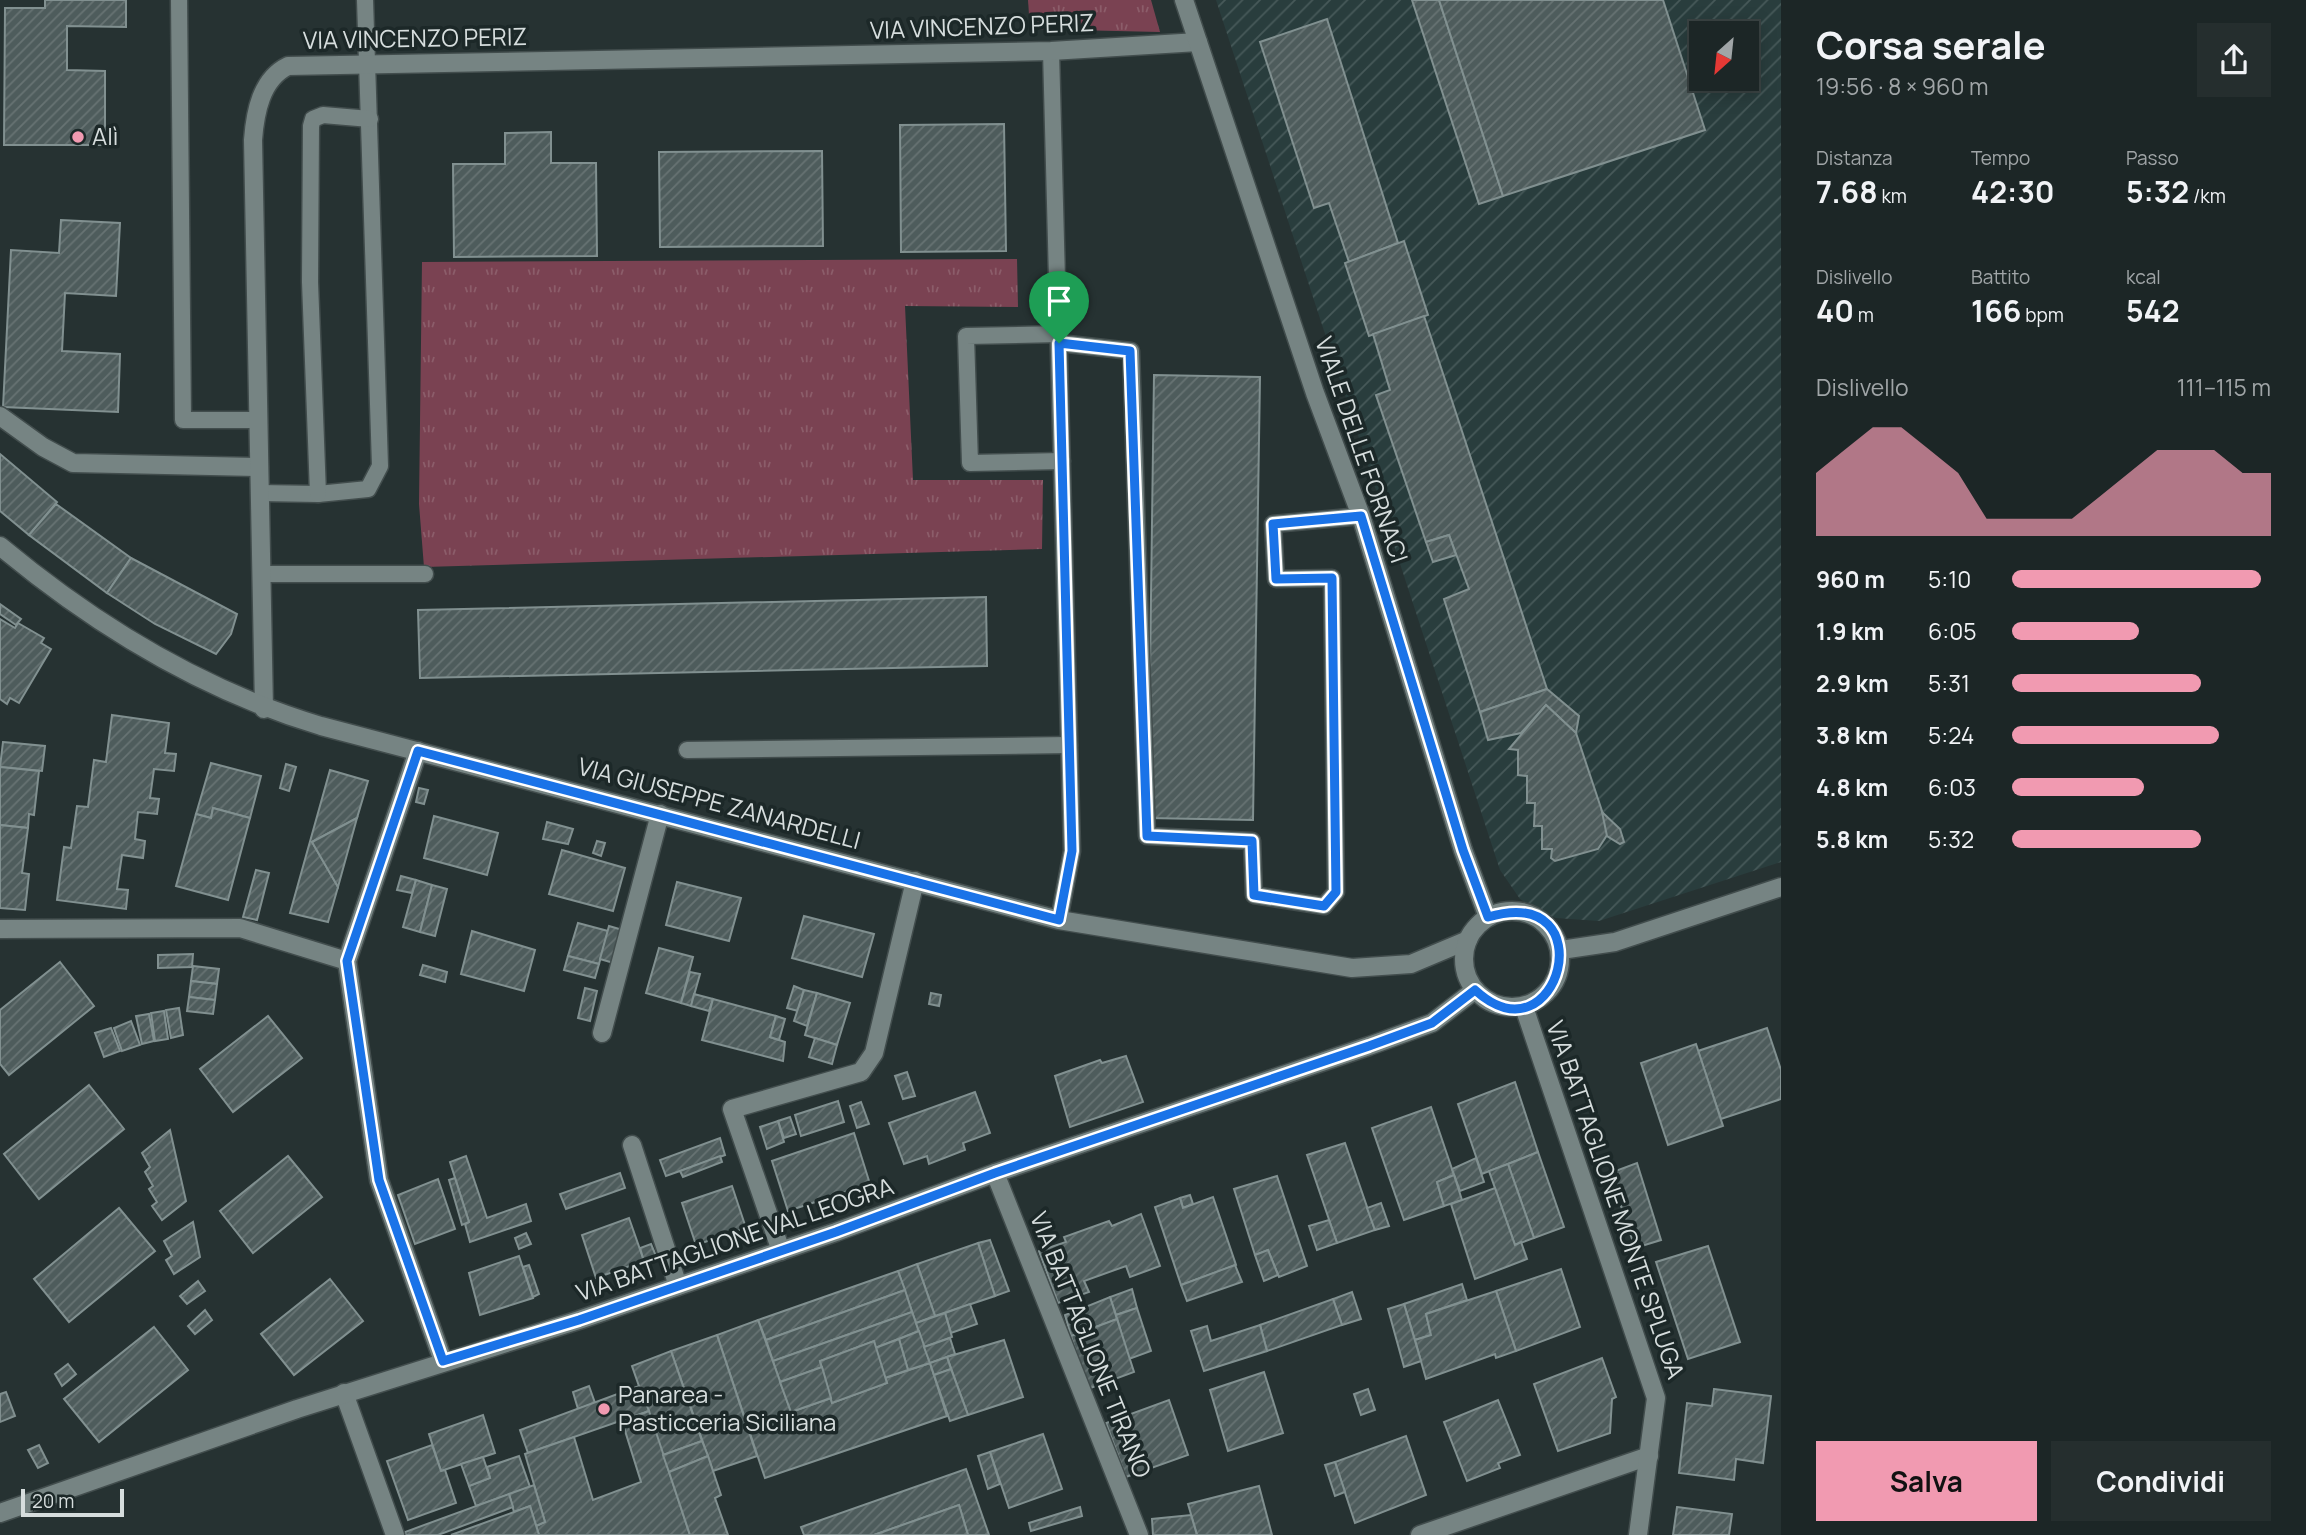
<!DOCTYPE html>
<html lang="it">
<meta charset="utf-8">
<style>
body{margin:0;font-family:Manrope,sans-serif;background:#252e2e;color:#f1f3f6;height:100vh;display:flex;flex-direction:column;font-size:26px;white-space:nowrap}
*{box-sizing:border-box;margin:0}
p{font-size:23px;color:#a0a5a7}
.icon{flex:none;width:38px;height:38px;fill:none;stroke:currentColor;stroke-width:2;stroke-linecap:round;stroke-linejoin:round}
.map{position:relative;flex:1;overflow:hidden}
.panel{display:flex;flex-direction:column;background:#1c2626;width:525px}
.panel>*{flex:none}
.needle{width:46px;rotate:207deg}
.fabs{position:absolute;left:1689px;top:21px;display:grid;gap:14px}
.fabs a{display:grid;place-items:center;width:70px;height:70px;border-radius:0px;background:#1c2626;box-shadow:0 4px 18px #0003,0 0 0 2px #3a4343;font-size:35px}
.scale{position:absolute;left:21px;bottom:18px;width:103px;box-sizing:border-box;padding-left:7px;border:4px solid #d6dddd;border-top:0;font-size:19px;line-height:24px;white-space:nowrap;color:#d6dddd;-webkit-text-stroke:5px #1c2828;paint-order:stroke}
.pin{position:absolute;display:grid;place-items:center;width:60px;height:60px;color:#fff;margin:-72px -30px;border-radius:50% 50% 50% 0;rotate:-45deg;box-shadow:0 0 7px #0007}
.pin .icon{rotate:45deg}
.round{display:grid;place-items:center;flex:none;width:74px;height:74px;border-radius:0px;background:#252e2e}
.head{display:flex;align-items:center;justify-content:space-between;height:119px;padding:0 35px}
h1{font-size:38px;font-weight:700;line-height:52px}
.metrics{display:grid;grid-template-columns:repeat(3,1fr);gap:10px;height:119px;padding:7px 35px}
.metrics div{display:grid;align-content:center}
.metrics b{font-size:30px;font-weight:700}
.metrics small{font-size:19px;font-weight:400}
.metrics p{font-size:19px}
.chart{height:196px;padding:14px 35px}
.chart p{display:flex;justify-content:space-between}
.chart svg{width:100%;height:126px;margin-top:7px;fill:#f19ab1;opacity:.7}
.action{display:flex;gap:14px;margin-top:auto;padding:14px 35px}
.action a{flex:1;height:80px;border-radius:0px;background:#f19ab1;color:#111;font-size:28px;font-weight:700;line-height:80px;text-align:center}
.action a+a{background:#252e2e;color:#f1f3f6}
ul{padding:0 35px;list-style:none;font-size:23px}
li{display:grid;grid-template-columns:112px 84px 1fr;align-items:center;height:52px}
li i{height:18px;border-radius:9px;background:#f19ab1}
main{display:flex;flex:1;min-height:0}
.map>svg:first-child{display:block}
</style>
<main>
<div class="map">
<svg width="1781" height="1535" viewBox="0 0 1781 1535">
<defs>
<pattern id="industrial-furrows" width="10" height="10" patternUnits="userSpaceOnUse" patternTransform="scale(1.75)"><rect width="10" height="10" fill="#293d3d"/><path d="M-1 1l2-2M0 10L10 0M9 11l2-2" fill="none" stroke="#475959"/></pattern>
<pattern id="park-tufts" width="24" height="20" patternUnits="userSpaceOnUse" patternTransform="scale(1.75)"><rect width="24" height="20" fill="#7a4252"/><path d="M3 7l-1-3M5 7V3M7 7l1-3M15 17l-1-3M17 17v-4M19 17l1-3" fill="none" stroke="#8c5d6a"/></pattern>
<pattern id="building-hatch" width="6" height="6" patternUnits="userSpaceOnUse" patternTransform="scale(1.75)"><rect width="6" height="6" fill="#4e5c5c"/><path d="M-1 1l2-2M0 6l6-6M5 7l2-2" fill="none" stroke="#677373"/></pattern>
</defs>
<rect width="100%" height="100%" fill="#263232"/>
<path fill="url(#industrial-furrows)" fill-rule="evenodd" d="M1216,0H1781V862L1599,921L1556,918L1537,911L1520,899L1500,870ZM1701,33H1746V79H1701Z"/>
<g fill="url(#park-tufts)">
<polygon points="1028,0 1151,0 1160,32 1030,29"/>
<polygon points="1017,259 1018,307 905,306 913,480 1043,480 1042,549 424,567 419,504 422,262"/>
</g>
<g fill="url(#building-hatch)" stroke="#819090" stroke-width="2">
<polygon points="45,0 126,0 126,27 67,26 67,70 105,71 105,145 4,145 5,8 45,8"/>
<polygon points="1412,0 1439,0 1503,196 1479,204"/>
<polygon points="1439,0 1663,0 1705,130 1503,196"/>
<polygon points="1327,19 1398,243 1349,262 1329,203 1314,208 1260,42"/>
<polygon points="1004,124 1006,251 901,252 900,125"/>
<polygon points="551,132 551,163 596,163 597,256 454,257 453,164 505,164 505,133"/>
<polygon points="822,151 823,246 660,247 659,152"/>
<polygon points="61,220 120,223 116,296 65,293 62,351 120,354 118,412 3,407 11,250 59,253"/>
<polygon points="1404,241 1428,315 1369,336 1345,263"/>
<polygon points="1424,316 1547,689 1480,712 1444,599 1469,589 1449,535 1426,542 1376,395 1390,390 1373,334"/>
<polygon points="1154,375 1260,377 1253,820 1148,818"/>
<polygon points="0,454 57,502 29,535 0,511"/>
<polygon points="56,504 131,558 107,593 29,535"/>
<polygon points="1449,535 1456,555 1433,562 1426,542"/>
<polygon points="131,558 237,614 231,634 216,654 155,624 107,593"/>
<polygon points="986,597 987,666 420,678 418,610"/>
<polygon points="0,604 21,619 16,625 0,614"/>
<polygon points="0,619 15,628 18,623 44,638 41,643 51,649 19,703 10,698 7,704 0,699"/>
<polygon points="1547,689 1579,716 1576,733 1546,705 1521,733 1488,740 1480,712"/>
<polygon points="1546,705 1576,733 1609,832 1598,849 1555,861 1551,858 1552,849 1542,849 1542,826 1534,826 1535,803 1527,803 1527,776 1518,775 1518,750 1509,749"/>
<polygon points="112,715 169,723 165,753 176,754 174,771 154,769 150,798 159,799 157,814 138,812 135,839 145,841 143,858 122,855 117,889 128,890 126,909 57,900 64,847 71,848 77,806 88,807 94,760 106,762"/>
<polygon points="3,742 45,746 42,771 0,767"/>
<polygon points="211,763 261,776 250,818 213,808 211,818 196,814"/>
<polygon points="286,764 296,767 289,791 280,788"/>
<polygon points="0,767 39,771 34,815 29,814 28,828 0,825"/>
<polygon points="330,770 368,781 357,818 312,842 338,887 328,922 290,913"/>
<polygon points="419,788 428,790 424,804 416,802"/>
<polygon points="213,808 250,818 228,900 176,886 196,814 211,818"/>
<polygon points="1602,812 1620,829 1624,842 1620,844 1607,836"/>
<polygon points="434,816 498,833 487,875 424,858"/>
<polygon points="357,818 338,887 312,842"/>
<polygon points="547,822 573,829 568,844 543,839"/>
<polygon points="0,825 28,828 22,873 29,874 25,910 0,908"/>
<polygon points="597,841 605,843 601,856 593,853"/>
<polygon points="562,850 625,868 613,911 549,894"/>
<polygon points="256,870 269,873 257,920 243,917"/>
<polygon points="401,876 416,880 412,893 397,890"/>
<polygon points="416,880 432,885 420,932 403,927"/>
<polygon points="677,882 741,898 729,941 666,925"/>
<polygon points="432,885 447,889 435,936 420,932"/>
<polygon points="804,916 874,934 862,977 792,958"/>
<polygon points="578,923 608,931 599,964 568,956"/>
<polygon points="609,926 626,931 617,964 600,959"/>
<polygon points="472,931 535,950 524,991 461,974"/>
<polygon points="659,948 693,957 681,1003 646,993"/>
<polygon points="193,954 192,967 158,968 158,955"/>
<polygon points="568,956 599,964 595,978 564,970"/>
<polygon points="60,962 94,1006 9,1075 0,1064 0,1010"/>
<polygon points="423,965 447,972 445,982 420,975"/>
<polygon points="193,966 219,969 217,984 191,981"/>
<polygon points="690,972 700,974 691,1006 681,1003"/>
<polygon points="191,981 217,984 215,1000 189,997"/>
<polygon points="794,986 804,990 798,1011 787,1008"/>
<polygon points="585,988 597,991 590,1021 578,1018"/>
<polygon points="804,990 817,993 807,1026 794,1021"/>
<polygon points="817,993 850,1003 837,1045 805,1035"/>
<polygon points="931,993 941,995 939,1006 929,1004"/>
<polygon points="694,994 713,999 709,1011 691,1006"/>
<polygon points="189,997 215,1000 213,1014 187,1011"/>
<polygon points="713,999 776,1016 770,1037 785,1042 783,1061 702,1040"/>
<polygon points="179,1008 183,1035 171,1038 166,1010"/>
<polygon points="164,1011 168,1039 155,1041 151,1013"/>
<polygon points="149,1014 154,1041 142,1044 136,1016"/>
<polygon points="268,1016 302,1058 233,1112 200,1069"/>
<polygon points="776,1016 785,1019 779,1040 770,1037"/>
<polygon points="131,1021 140,1045 122,1051 114,1028"/>
<polygon points="111,1028 120,1051 104,1057 95,1033"/>
<polygon points="1767,1028 1781,1070 1781,1099 1721,1119 1698,1051"/>
<polygon points="815,1038 837,1045 832,1064 809,1057"/>
<polygon points="1696,1044 1723,1126 1668,1145 1641,1063"/>
<polygon points="1126,1056 1143,1102 1070,1127 1055,1076 1100,1060 1102,1063"/>
<polygon points="907,1072 915,1096 903,1099 895,1076"/>
<polygon points="1515,1082 1538,1152 1482,1174 1458,1104"/>
<polygon points="89,1085 124,1129 39,1199 4,1154"/>
<polygon points="975,1092 990,1133 963,1143 965,1150 929,1164 927,1156 904,1164 889,1123"/>
<polygon points="838,1101 844,1122 801,1136 795,1115"/>
<polygon points="861,1102 869,1124 857,1128 850,1106"/>
<polygon points="1431,1107 1454,1175 1437,1182 1444,1206 1404,1220 1372,1128"/>
<polygon points="790,1117 796,1134 784,1138 778,1121"/>
<polygon points="778,1121 784,1142 767,1149 760,1127"/>
<polygon points="170,1130 186,1201 162,1220 152,1206 157,1202 149,1189 153,1186 145,1172 150,1167 142,1153"/>
<polygon points="854,1133 870,1184 788,1211 772,1161"/>
<polygon points="720,1138 725,1155 666,1176 660,1160"/>
<polygon points="1345,1143 1375,1230 1337,1243 1307,1155"/>
<polygon points="1538,1152 1564,1227 1534,1238 1508,1164"/>
<polygon points="288,1156 322,1197 253,1253 220,1211"/>
<polygon points="466,1156 487,1218 526,1204 531,1221 470,1242 465,1224 469,1222 450,1162"/>
<polygon points="720,1156 722,1162 683,1177 680,1171"/>
<polygon points="1476,1158 1484,1182 1460,1191 1452,1169"/>
<polygon points="1637,1163 1661,1240 1635,1248 1610,1173"/>
<polygon points="1508,1164 1534,1238 1515,1245 1489,1171"/>
<polygon points="620,1173 625,1188 566,1209 560,1194"/>
<polygon points="1454,1175 1462,1200 1444,1206 1437,1182"/>
<polygon points="1277,1176 1307,1266 1279,1277 1268,1250 1255,1255 1234,1189"/>
<polygon points="455,1178 469,1222 462,1225 449,1180"/>
<polygon points="438,1179 455,1229 415,1244 398,1195"/>
<polygon points="732,1186 746,1228 696,1245 682,1203"/>
<polygon points="1495,1188 1515,1245 1521,1242 1527,1259 1475,1279 1451,1204"/>
<polygon points="1190,1195 1193,1204 1183,1208 1180,1198"/>
<polygon points="1213,1197 1236,1265 1181,1285 1155,1207 1180,1198 1183,1208"/>
<polygon points="1381,1203 1389,1226 1375,1230 1367,1208"/>
<polygon points="119,1208 155,1251 69,1322 34,1279"/>
<polygon points="1141,1214 1160,1266 1130,1277 1126,1266 1084,1281 1089,1292 1058,1303 1039,1251 1066,1242 1064,1237 1109,1221 1112,1226"/>
<polygon points="629,1218 644,1261 596,1278 582,1235"/>
<polygon points="1329,1220 1337,1243 1317,1250 1309,1226"/>
<polygon points="193,1222 200,1257 174,1274 166,1260 172,1256 164,1241"/>
<polygon points="526,1233 531,1244 519,1249 515,1238"/>
<polygon points="990,1240 1009,1291 995,1296 978,1243"/>
<polygon points="978,1243 995,1296 935,1316 917,1264"/>
<polygon points="651,1244 656,1256 644,1261 640,1248"/>
<polygon points="1708,1246 1740,1342 1688,1359 1656,1262"/>
<polygon points="1268,1250 1278,1275 1264,1281 1255,1255"/>
<polygon points="519,1256 533,1298 480,1315 469,1273"/>
<polygon points="917,1264 935,1316 916,1323 898,1271"/>
<polygon points="529,1265 539,1294 533,1297 523,1267"/>
<polygon points="1235,1265 1242,1282 1187,1301 1181,1285"/>
<polygon points="1561,1269 1580,1327 1516,1351 1496,1291"/>
<polygon points="898,1271 905,1290 766,1340 758,1320"/>
<polygon points="330,1279 363,1321 294,1375 261,1334"/>
<polygon points="198,1281 205,1291 187,1304 180,1296"/>
<polygon points="1462,1284 1467,1300 1426,1314 1431,1335 1415,1340 1404,1304"/>
<polygon points="1132,1289 1137,1308 1116,1315 1110,1297"/>
<polygon points="905,1290 912,1312 773,1361 766,1340"/>
<polygon points="1496,1291 1516,1351 1496,1358 1495,1354 1426,1379 1415,1340 1431,1335 1426,1314"/>
<polygon points="1352,1292 1361,1319 1342,1325 1333,1299"/>
<polygon points="1110,1297 1117,1319 1080,1333 1073,1312"/>
<polygon points="1333,1299 1342,1325 1267,1351 1260,1325"/>
<polygon points="970,1304 977,1324 951,1333 945,1313"/>
<polygon points="1404,1304 1421,1361 1404,1367 1388,1309"/>
<polygon points="1137,1308 1151,1351 1129,1359 1116,1315"/>
<polygon points="205,1310 212,1320 195,1334 188,1326"/>
<polygon points="912,1312 919,1331 875,1348 874,1341 820,1361 822,1367 780,1382 773,1361"/>
<polygon points="1073,1312 1080,1333 1071,1336 1065,1315"/>
<polygon points="945,1313 952,1337 924,1347 916,1323"/>
<polygon points="1117,1319 1134,1372 1088,1389 1071,1336"/>
<polygon points="758,1320 791,1412 831,1398 832,1403 887,1383 885,1378 930,1363 947,1416 765,1478 717,1335"/>
<polygon points="1260,1325 1267,1351 1204,1371 1191,1331 1207,1326 1211,1341"/>
<polygon points="154,1327 188,1370 99,1442 64,1399"/>
<polygon points="919,1331 930,1363 908,1370 899,1339"/>
<polygon points="717,1335 757,1456 713,1471 671,1351"/>
<polygon points="950,1338 955,1354 930,1363 924,1347"/>
<polygon points="899,1339 908,1370 885,1378 875,1348"/>
<polygon points="1004,1340 1023,1397 968,1415 947,1357"/>
<polygon points="874,1341 887,1383 832,1403 820,1361"/>
<polygon points="671,1351 702,1441 663,1455 632,1366"/>
<polygon points="947,1357 951,1369 934,1375 930,1363"/>
<polygon points="1602,1358 1616,1397 1612,1399 1610,1433 1558,1451 1534,1384"/>
<polygon points="68,1364 76,1374 62,1386 55,1374"/>
<polygon points="822,1367 831,1398 791,1412 780,1382"/>
<polygon points="951,1369 968,1415 950,1421 934,1375"/>
<polygon points="1264,1372 1283,1433 1228,1451 1210,1390"/>
<polygon points="589,1386 595,1403 578,1409 573,1392"/>
<polygon points="639,1386 649,1411 528,1453 520,1430"/>
<polygon points="1368,1389 1375,1410 1361,1415 1354,1394"/>
<polygon points="1714,1389 1771,1396 1763,1463 1736,1459 1734,1480 1679,1473 1687,1403 1712,1406"/>
<polygon points="6,1392 15,1416 0,1422 0,1394"/>
<polygon points="1169,1400 1188,1455 1126,1477 1106,1423"/>
<polygon points="1498,1400 1520,1455 1498,1463 1500,1468 1467,1481 1444,1422"/>
<polygon points="649,1411 690,1535 539,1535 536,1526 545,1522 525,1454 574,1437 593,1500 641,1482 622,1421"/>
<polygon points="483,1415 495,1453 441,1471 429,1434"/>
<polygon points="1043,1434 1062,1489 1009,1508 990,1452"/>
<polygon points="1406,1436 1426,1495 1355,1523 1335,1462"/>
<polygon points="702,1441 708,1456 669,1472 663,1455"/>
<polygon points="39,1445 48,1463 38,1468 28,1450"/>
<polygon points="432,1445 441,1471 445,1470 456,1503 408,1520 387,1461"/>
<polygon points="990,1452 1000,1484 988,1489 978,1456"/>
<polygon points="519,1456 530,1487 476,1506 469,1486 490,1478 487,1467"/>
<polygon points="708,1456 721,1495 715,1498 728,1535 690,1535 669,1472"/>
<polygon points="483,1457 490,1478 469,1486 461,1464"/>
<polygon points="1335,1462 1345,1492 1335,1496 1325,1465"/>
<polygon points="966,1469 989,1535 968,1535 959,1505 874,1535 804,1535 801,1527"/>
<polygon points="534,1485 545,1522 536,1526 530,1506 514,1512 509,1494"/>
<polygon points="1259,1486 1272,1535 1197,1535 1188,1504"/>
<polygon points="509,1494 513,1507 438,1535 406,1535 405,1532"/>
<polygon points="959,1505 968,1535 874,1535"/>
<polygon points="530,1506 539,1535 451,1535 514,1512"/>
<polygon points="1080,1507 1082,1516 1031,1531 1029,1523"/>
<polygon points="1677,1507 1732,1514 1729,1535 1673,1535"/>
<polygon points="1191,1515 1197,1535 1153,1535 1152,1519"/>
</g>
<g fill="none" stroke-linecap="round" stroke-linejoin="round">
<g stroke="#424d4d" stroke-width="19">
<g id="service">
<polyline points="179,0 183,420 258,420"/>
<polyline points="1051,51 1072,851 1059,920"/>
<polyline points="1059,334 966,336 970,463 1062,461"/>
<polyline points="1059,343 1131,351 1147,836 1252,841 1254,895 1324,906 1336,892 1332,578 1276,579 1273,524 1361,516"/>
<polyline points="260,493 318,494 368,489 380,466 365,0"/>
<polyline points="318,494 310,282 311,126 313,119 323,115 370,119"/>
<polyline points="261,574 425,574"/>
<polyline points="687,750 1069,745"/>
</g>
</g>
<g stroke="#424d4d" stroke-width="21">
<g id="minor">
<polyline points="0,416 43,447 73,463 259,467"/>
<path d="M264,709L253,140C255,113 261,79 288,66L1051,51L1198,42"/>
<polyline points="418,751 347,961 379,1180 443,1361"/>
<polyline points="0,929 240,928 347,961"/>
<polyline points="602,1033 660,814"/>
<polyline points="632,1145 678,1286"/>
<polyline points="995,1173 1139,1535"/>
<polyline points="781,1251 732,1109 861,1072 874,1053 915,881"/>
<polyline points="344,1393 395,1535"/>
<polyline points="1420,1535 1649,1456"/>
</g>
</g>
<g stroke="#424d4d" stroke-width="21">
<g id="tertiary">
<polyline points="1184,0 1315,393 1361,516 1463,850 1488,917"/>
<path d="M0,546C96,626 201,690 321,726L1059,920L1352,968L1411,964L1468,940"/>
<circle cx="1512" cy="959" r="48"/>
<polyline points="1561,950 1615,942 1781,887"/>
<polyline points="1524,1007 1656,1398 1638,1535"/>
<polyline points="0,1513 297,1409 579,1320 836,1232 995,1173 1369,1046 1432,1023 1475,990"/>
</g>
</g>
<use href="#service" stroke="#768483" stroke-width="16"/>
<use href="#minor" stroke="#768483" stroke-width="18"/>
<use href="#tertiary" stroke="#768483" stroke-width="18"/>
</g>
<g fill="none" stroke-linecap="round" stroke-linejoin="round">
<g stroke="#fff" stroke-width="14">
<path id="route" d="M1059,343L1130,351L1147,836L1252,841L1254,895L1324,906L1336,892L1332,578L1276,579L1273,524L1361,516L1463,850L1488,917C1607,882 1559,1067 1475,990L1432,1023L1369,1046L995,1173L836,1232L579,1320L443,1361L379,1180L347,961L418,751L1059,920L1072,851Z"/>
</g>
<use href="#route" stroke="#1a73e8" stroke-width="9"/>
</g>
<g fill="#f19ab1" stroke="#1c2828" stroke-width="2.5">
<circle cx="78" cy="137" r="7"/>
<circle cx="604" cy="1409" r="7"/>
</g>
<g text-anchor="middle" stroke-width="7" stroke-linejoin="round" paint-order="stroke">
<g font-size="24" fill="#d6dddd" stroke="#1c2828">
<text transform="translate(982 27) rotate(-2)" y="8">VIA VINCENZO PERIZ</text>
<text transform="translate(415 39) rotate(-1)" y="8">VIA VINCENZO PERIZ</text>
<text transform="translate(1361 450) rotate(71)" y="8">VIALE DELLE FORNACI</text>
<text transform="translate(719 804) rotate(15)" y="8">VIA GIUSEPPE ZANARDELLI</text>
<text transform="translate(1615 1200) rotate(71)" y="8">VIA BATTAGLIONE MONTE SPLUGA</text>
<text transform="translate(735 1240) rotate(-19)" y="8">VIA BATTAGLIONE VAL LEOGRA</text>
<text transform="translate(1090 1345) rotate(68)" y="8">VIA BATTAGLIONE TIRANO</text>
</g>
<g font-size="24" fill="#d6dddd" stroke="#1c2828" text-anchor="start">
<text x="92" y="145">Alì</text>
<text x="618" y="1403">Panarea -<tspan x="618" dy="28">Pasticceria Siciliana</tspan></text>
</g>
</g>
</svg>
<div class="fabs">
<a><svg class="needle" viewBox="-14 -14 28 28"><path d="M0-13l5 13h-10z" fill="#e53935"/><path d="M0 13l5-13h-10z" fill="#a0a5a7"/></svg></a>
</div>
<div class="scale">20 m</div>
<div class="pin" style="left:1059px;top:343px;background:#1e9e55"><svg class="icon" aria-label="arrive" viewBox="0 0 24 24"><path d="M6 21V4h12l-3 4 3 4H6"/></svg></div>
</div>
<section class="panel">
<div class="head"><div><h1>Corsa serale</h1><p>19:56 · 8 × 960 m</p></div><a class="round"><svg class="icon" aria-label="share" viewBox="0 0 24 24"><path d="M12 15V3M7 8l5-5 5 5M5 13v7h14v-7"/></svg></a></div>
<div class="metrics">
<div><p>Distanza</p><b>7.68<small> km</small></b></div>
<div><p>Tempo</p><b>42:30</b></div>
<div><p>Passo</p><b>5:32<small> /km</small></b></div>
</div>
<div class="metrics">
<div><p>Dislivello</p><b>40<small> m</small></b></div>
<div><p>Battito</p><b>166<small> bpm</small></b></div>
<div><p>kcal</p><b>542</b></div>
</div>
<div class="chart"><p><span>Dislivello</span>111–115 m</p>
<svg viewBox="0 0 160 44" preserveAspectRatio="none"><path d="M0 44V22L10 14L20 6L30 6L40 14L50 22L60 38L70 38L80 38L90 38L100 30L110 22L120 14L130 14L140 14L150 22L160 22V44z"/></svg>
</div>
<ul>
<li><b>960 m</b>5:10<i style="width:96%"></i></li>
<li><b>1.9 km</b>6:05<i style="width:49%"></i></li>
<li><b>2.9 km</b>5:31<i style="width:73%"></i></li>
<li><b>3.8 km</b>5:24<i style="width:80%"></i></li>
<li><b>4.8 km</b>6:03<i style="width:51%"></i></li>
<li><b>5.8 km</b>5:32<i style="width:73%"></i></li>
</ul>
<div class="action"><a>Salva</a><a>Condividi</a></div>
</section>
</main>
